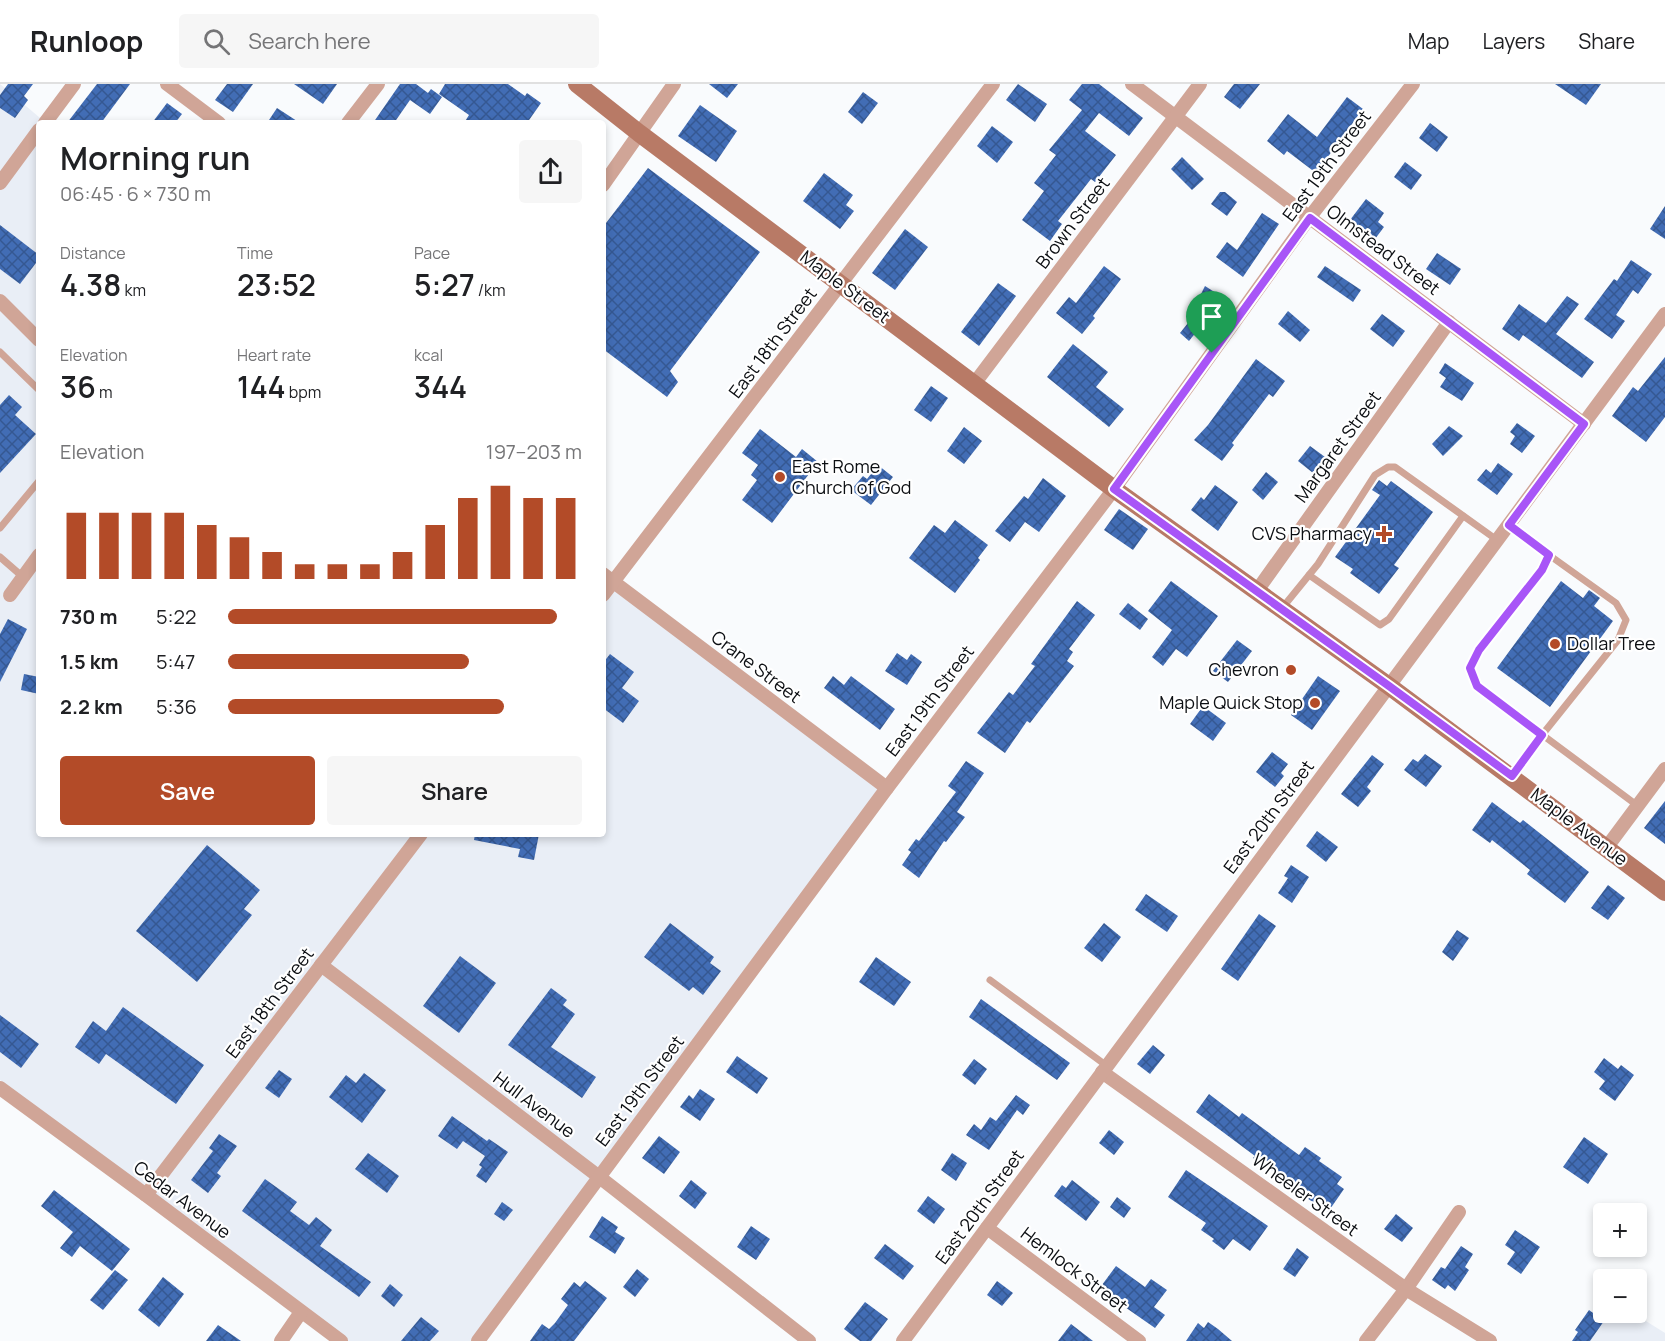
<!DOCTYPE html>
<meta charset="utf-8">
<style>
body{margin:0;font-family:Manrope,sans-serif;background:#f6f6f6;color:#202124;height:100vh;display:flex;flex-direction:column;font-size:22px;white-space:nowrap}
*{box-sizing:border-box;margin:0}
p{font-size:20px;color:#757577}
.icon{flex:none;width:33px;height:33px;fill:none;stroke:currentColor;stroke-width:2;stroke-linecap:round;stroke-linejoin:round}
.map{position:relative;flex:1;overflow:hidden}
.drawer{position:absolute;left:36px;top:36px;width:570px;height:717px;display:flex;flex-direction:column;background:#fff;border-radius:6px;box-shadow:0 3px 9px #0003}
.drawer>*{flex:none}
.buttons{position:absolute;left:1593px;top:1119px;display:grid;gap:12px}
.buttons a{display:grid;place-items:center;width:54px;height:54px;border-radius:6px;background:#fff;box-shadow:0 3px 9px #0003;font-size:30px}
.pin{position:absolute;display:grid;place-items:center;width:51px;height:51px;color:#fff;margin:-62px -26px;border-radius:50% 50% 50% 0;rotate:-45deg;box-shadow:0 0 6px #0007}
.pin .icon{rotate:45deg}
.round{display:grid;place-items:center;flex:none;width:63px;height:63px;border-radius:6px;background:#f6f6f6}
.headline{display:flex;align-items:center;justify-content:space-between;height:102px;padding:0 24px}
h1{font-size:33px;font-weight:600;line-height:45px}
.metrics{display:grid;grid-template-columns:repeat(3,1fr);gap:9px;height:102px;padding:6px 24px}
.metrics div{display:grid;align-content:center}
.metrics b{font-size:30px;font-weight:600}
.metrics small{font-size:16px;font-weight:400}
.metrics p{font-size:16px}
.chart{height:168px;padding:12px 24px}
.chart p{display:flex;justify-content:space-between}
.chart svg{width:100%;height:108px;margin-top:6px;stroke:#b34b28;stroke-width:6}
.primary-button{display:flex;gap:12px;margin-top:auto;padding:12px 24px}
.primary-button a{flex:1;height:69px;border-radius:6px;background:#b34b28;color:#fff;font-size:24px;font-weight:600;line-height:69px;text-align:center}
.primary-button a+a{background:#f6f6f6;color:#202124}
ul{padding:0 24px;list-style:none;font-size:20px}
li{display:grid;grid-template-columns:96px 72px 1fr;align-items:center;height:45px}
li i{height:15px;border-radius:8px;background:#b34b28}
header{display:flex;align-items:center;gap:36px;box-sizing:border-box;height:84px;padding:0 30px;background:#fff;border-bottom:2px solid #e0e0e0}
header strong{font-size:28px}
nav{display:flex;gap:33px;margin-inline-start:auto;font-size:21px}
.search{width:420px;height:54px;background:#f6f6f6;display:flex;align-items:center;gap:15px;box-sizing:border-box;padding:0 21px;border-radius:6px;color:#757577;font-size:22px}
.map>svg:first-child{display:block}
</style>
<header>
<strong>Runloop</strong>
<div class="search"><svg class="icon" aria-label="search" viewBox="0 0 24 24"><circle cx="10" cy="10" r="6"/><path d="M15 15l6 6"/></svg>Search here</div>
<nav><a>Map</a><a>Layers</a><a>Share</a></nav>
</header>
<div class="map">
<svg width="1665" height="1257" viewBox="0 0 1665 1257">
<defs>
<pattern id="building-cross-hatch" width="8" height="8" patternUnits="userSpaceOnUse" patternTransform="scale(1.5)"><rect width="8" height="8" fill="#426db5"/><path d="M0 0l8 8M0 8l8-8" fill="none" stroke="#355892"/></pattern>
</defs>
<rect width="100%" height="100%" fill="#f9fbfd"/>
<g fill="#e9eef6">
<polygon points="0,0 46,39 39,39 39,750 603,750 603,491 887,704 479,1257 346,1257 0,996"/>
<polygon points="1606,1229 1633,1229 1665,1249 1665,1257 1588,1257"/>
</g>
<g fill="url(#building-cross-hatch)">
<polygon points="8,0 33,0 24,12 28,16 15,34 0,24 0,11"/>
<polygon points="97,0 130,0 101,39 67,39"/>
<polygon points="227,0 253,0 233,28 215,16"/>
<polygon points="294,0 337,0 323,20"/>
<polygon points="400,0 416,0 428,9 431,5 442,13 430,30 410,16 394,39 373,39"/>
<polygon points="445,0 508,0 525,12 527,9 541,19 527,39 464,39 469,31 439,10"/>
<polygon points="709,0 738,0 727,14"/>
<polygon points="1018,0 1047,20 1035,38 1006,16"/>
<polygon points="1082,0 1099,0 1143,34 1129,52 1099,29 1085,47 1116,71 1095,98 1091,95 1058,137 1062,140 1050,157 1022,136 1044,107 1034,99 1056,71 1049,66 1082,26 1069,16"/>
<polygon points="1234,0 1260,0 1240,25 1224,13"/>
<polygon points="1555,0 1601,0 1586,21"/>
<polygon points="863,8 878,19 862,40 848,28"/>
<polygon points="1347,13 1363,25 1316,89 1287,67 1284,71 1267,57 1288,30 1317,53"/>
<polygon points="167,19 182,30 175,39 152,39"/>
<polygon points="700,21 737,47 716,78 678,52"/>
<polygon points="277,24 300,39 267,39"/>
<polygon points="1430,39 1448,53 1437,68 1419,54"/>
<polygon points="992,42 1013,58 997,79 977,62"/>
<polygon points="1182,73 1204,95 1192,106 1171,85"/>
<polygon points="1405,78 1422,91 1411,106 1394,93"/>
<polygon points="648,84 760,168 670,287 678,298 667,313 603,265 603,143"/>
<polygon points="824,89 853,111 846,121 854,127 840,145 803,117"/>
<polygon points="1220,108 1225,108 1237,118 1227,132 1211,120"/>
<polygon points="1366,115 1384,129 1378,138 1384,143 1375,155 1350,136"/>
<polygon points="1665,122 1665,155 1650,145"/>
<polygon points="1262,129 1279,140 1243,193 1216,173 1227,158 1237,166"/>
<polygon points="0,141 39,171 39,175 20,200 0,185"/>
<polygon points="905,145 928,163 895,206 872,189"/>
<polygon points="1437,169 1461,185 1450,201 1426,185"/>
<polygon points="1631,176 1652,190 1638,210 1633,206 1616,231 1625,237 1612,255 1584,235 1614,195 1617,197"/>
<polygon points="1104,182 1121,195 1093,232 1095,234 1082,250 1056,229 1069,213 1076,219"/>
<polygon points="1325,182 1361,206 1353,218 1317,193"/>
<polygon points="998,199 1016,212 979,262 961,248"/>
<polygon points="1205,202 1216,209 1209,220 1201,214 1201,210"/>
<polygon points="1567,212 1579,220 1556,250 1594,278 1582,294 1523,251 1519,257 1502,245 1519,220 1546,239"/>
<polygon points="1288,227 1310,246 1300,258 1278,240"/>
<polygon points="1382,230 1405,247 1393,263 1370,245"/>
<polygon points="1192,234 1201,242 1189,257 1180,249"/>
<polygon points="1073,260 1108,288 1096,303 1124,325 1109,343 1047,293"/>
<polygon points="1665,273 1665,333 1646,358 1612,332 1633,303 1638,307"/>
<polygon points="1256,275 1285,297 1273,313 1269,310 1232,359 1234,361 1222,377 1194,356 1208,341"/>
<polygon points="1445,279 1474,299 1462,317 1440,303 1446,294 1439,289"/>
<polygon points="931,302 948,314 931,338 914,326"/>
<polygon points="9,311 22,323 15,331 36,350 0,389 0,321"/>
<polygon points="1517,339 1535,352 1522,369 1510,360 1515,352 1510,348"/>
<polygon points="1449,342 1463,352 1443,372 1432,360"/>
<polygon points="964,343 982,357 964,380 947,367"/>
<polygon points="760,345 796,373 802,365 818,378 772,439 742,416 757,396 751,391 758,381 742,369"/>
<polygon points="1310,362 1325,373 1313,389 1298,377"/>
<polygon points="1498,379 1513,390 1497,411 1477,396 1486,385 1491,389"/>
<polygon points="878,381 893,393 871,421 851,406 863,392 867,395"/>
<polygon points="1266,388 1278,398 1263,416 1252,406"/>
<polygon points="1043,394 1066,412 1039,448 1025,438 1010,458 995,447 1024,412 1028,415"/>
<polygon points="1379,396 1387,402 1391,397 1433,428 1394,481 1399,484 1379,510 1350,489 1353,485 1335,473 1380,411 1372,406"/>
<polygon points="1215,401 1238,418 1218,447 1191,426 1201,413 1204,416"/>
<polygon points="1119,425 1148,445 1133,466 1104,446"/>
<polygon points="955,436 988,461 978,474 980,476 955,509 909,474 934,441 945,449"/>
<polygon points="1171,497 1218,532 1187,573 1176,565 1163,582 1152,573 1172,546 1148,527"/>
<polygon points="1561,497 1583,514 1589,506 1600,514 1594,522 1613,537 1550,623 1497,584"/>
<polygon points="1077,517 1095,531 1069,565 1073,568 1067,577 1074,582 1030,639 1027,637 1005,669 977,649 1009,608 1013,611 1035,582 1031,580"/>
<polygon points="1128,519 1148,535 1140,546 1119,530"/>
<polygon points="8,535 27,545 0,598 0,550"/>
<polygon points="1237,556 1252,567 1228,598 1213,587"/>
<polygon points="897,569 907,576 911,570 922,578 907,601 885,587"/>
<polygon points="610,570 634,588 622,604 639,617 623,639 603,624 603,579"/>
<polygon points="24,590 39,593 39,610 21,606"/>
<polygon points="833,592 844,601 851,592 895,625 880,646 824,604"/>
<polygon points="1318,592 1340,607 1312,646 1291,631"/>
<polygon points="1203,622 1226,639 1213,657 1190,640"/>
<polygon points="1272,668 1288,680 1281,689 1284,692 1275,703 1256,688"/>
<polygon points="1425,670 1442,682 1426,703 1404,686 1413,675 1418,678"/>
<polygon points="1372,671 1384,680 1367,703 1371,707 1358,723 1341,710"/>
<polygon points="966,677 984,689 957,728 965,733 946,758 944,757 919,794 902,781 911,768 908,766 916,755 919,757 956,708 948,702"/>
<polygon points="1665,717 1665,760 1644,744"/>
<polygon points="1492,718 1520,739 1523,736 1589,788 1565,819 1527,790 1530,786 1492,756 1490,759 1472,746"/>
<polygon points="1317,747 1338,763 1326,778 1306,762"/>
<polygon points="475,750 539,750 534,776 518,773 520,765 474,756"/>
<polygon points="207,761 260,806 244,825 252,831 197,898 136,847"/>
<polygon points="1291,781 1309,793 1292,819 1278,809 1288,794 1284,792"/>
<polygon points="1608,801 1625,814 1608,836 1591,824"/>
<polygon points="1146,810 1178,832 1167,848 1135,826"/>
<polygon points="1259,830 1276,842 1238,897 1221,885"/>
<polygon points="670,839 714,873 710,879 721,887 703,911 693,903 689,907 644,873"/>
<polygon points="1104,839 1121,853 1102,878 1084,864"/>
<polygon points="1457,846 1469,854 1453,877 1442,868"/>
<polygon points="460,872 496,899 459,949 423,922"/>
<polygon points="876,873 911,898 894,922 859,898"/>
<polygon points="551,904 567,916 563,921 575,930 551,963 596,993 582,1014 508,961"/>
<polygon points="981,915 1070,979 1057,996 969,933"/>
<polygon points="123,923 204,981 176,1020 106,970 99,980 75,963 93,937 106,947"/>
<polygon points="0,931 39,960 21,984 0,968"/>
<polygon points="1153,961 1165,971 1150,990 1137,980"/>
<polygon points="737,972 768,994 757,1010 726,988"/>
<polygon points="1604,974 1618,985 1621,981 1634,991 1615,1017 1599,1005 1605,997 1594,988"/>
<polygon points="974,975 987,985 975,1001 962,991"/>
<polygon points="279,986 292,995 279,1014 265,1004"/>
<polygon points="364,989 386,1006 362,1039 329,1013 346,991 356,999"/>
<polygon points="700,1005 715,1015 700,1037 680,1023 689,1011 693,1015"/>
<polygon points="1209,1010 1239,1033 1242,1029 1299,1071 1305,1063 1321,1074 1319,1077 1342,1093 1337,1100 1344,1105 1328,1128 1281,1097 1283,1094 1253,1074 1255,1072 1196,1028"/>
<polygon points="1016,1011 1030,1021 1023,1031 1017,1026 989,1066 966,1051 974,1040 981,1046 990,1033 996,1037"/>
<polygon points="452,1032 487,1057 489,1055 508,1068 486,1099 476,1092 482,1083 479,1081 485,1072 463,1057 457,1065 438,1052"/>
<polygon points="1109,1046 1124,1058 1114,1071 1099,1059"/>
<polygon points="219,1050 237,1062 217,1089 221,1092 208,1109 191,1096 213,1067 209,1064"/>
<polygon points="659,1052 680,1068 664,1090 642,1074"/>
<polygon points="1584,1053 1608,1070 1588,1100 1563,1083"/>
<polygon points="368,1069 399,1092 387,1109 355,1085"/>
<polygon points="952,1069 967,1079 956,1097 941,1086"/>
<polygon points="1186,1086 1268,1142 1250,1167 1233,1155 1224,1166 1212,1157 1214,1155 1201,1146 1206,1139 1168,1113"/>
<polygon points="265,1095 297,1118 290,1127 309,1141 316,1133 332,1146 320,1162 371,1198 359,1213 242,1127"/>
<polygon points="691,1096 707,1109 695,1125 679,1112"/>
<polygon points="1072,1096 1100,1118 1086,1137 1054,1112 1062,1101 1066,1104"/>
<polygon points="54,1106 130,1165 112,1187 80,1162 72,1173 60,1164 73,1148 41,1122"/>
<polygon points="928,1112 945,1125 934,1140 917,1127"/>
<polygon points="1117,1113 1131,1124 1124,1134 1110,1123"/>
<polygon points="502,1118 513,1126 504,1137 494,1130"/>
<polygon points="1396,1130 1413,1144 1402,1158 1384,1145"/>
<polygon points="602,1132 618,1143 615,1148 625,1154 615,1170 589,1153"/>
<polygon points="751,1142 770,1155 756,1176 737,1163"/>
<polygon points="1515,1146 1540,1163 1521,1190 1507,1180 1515,1168 1505,1161"/>
<polygon points="885,1160 914,1182 903,1196 874,1174"/>
<polygon points="1461,1162 1473,1170 1465,1183 1469,1186 1455,1207 1448,1201 1445,1205 1432,1196 1441,1183 1445,1185"/>
<polygon points="1297,1164 1309,1173 1295,1193 1283,1185"/>
<polygon points="1116,1182 1145,1203 1151,1195 1167,1206 1154,1223 1165,1231 1155,1244 1099,1205"/>
<polygon points="637,1185 649,1195 635,1213 623,1203"/>
<polygon points="115,1186 128,1196 103,1226 90,1216"/>
<polygon points="163,1193 184,1210 159,1243 138,1226"/>
<polygon points="585,1197 607,1214 574,1257 530,1257 542,1240 549,1245 555,1239 568,1221 561,1215 574,1198 580,1203"/>
<polygon points="997,1197 1013,1209 1002,1222 987,1211"/>
<polygon points="390,1200 403,1211 394,1223 381,1212"/>
<polygon points="865,1218 888,1235 871,1257 860,1257 844,1245"/>
<polygon points="1589,1226 1604,1237 1590,1257 1572,1257 1578,1248 1575,1246"/>
<polygon points="421,1233 439,1247 430,1257 401,1257"/>
<polygon points="1208,1238 1218,1245 1232,1257 1186,1257 1198,1239 1204,1244"/>
<polygon points="1071,1240 1093,1257 1058,1257"/>
<polygon points="218,1241 241,1257 206,1257"/>
</g>
<g fill="none" stroke-linecap="round" stroke-linejoin="round">
<g stroke="#d0a597" stroke-width="7">
<polyline points="0,268 39,306"/>
<path d="M1509,440L1549,471L1542,486C1529,503 1472,567 1471,584C1470,590 1475,597 1477,602L1638,722"/>
<polyline points="0,444 39,397"/>
<polyline points="0,473 23,493"/>
<polyline points="1309,491 1380,541 1389,535 1463,432"/>
<polyline points="1283,523 1318,480 1375,391 1388,383 1395,383 1497,456"/>
<polyline points="1512,692 1542,651 1618,556 1626,536 1616,519 1549,471"/>
<polyline points="990,896 1107,982"/>
</g>
<g stroke="#d0a597" stroke-width="14">
<polyline points="167,0 219,39"/>
<polyline points="1132,0 1584,340"/>
<polyline points="45,39 74,0"/>
<polyline points="348,39 378,0"/>
<polyline points="0,99 39,46"/>
<polyline points="603,101 674,0"/>
<polyline points="0,217 39,256"/>
<polyline points="974,300 1200,0"/>
<polyline points="603,490 887,704"/>
<polyline points="1256,508 1449,238"/>
<polyline points="10,511 39,471"/>
<polyline points="603,511 993,0"/>
<polyline points="1607,763 1665,685"/>
<polyline points="321,881 598,1092 809,1257"/>
<polyline points="1102,988 1406,1205 1490,1257"/>
<polyline points="0,1004 146,1111 341,1257"/>
<polyline points="146,1111 421,750"/>
<polyline points="987,1144 1139,1257"/>
<polyline points="281,1257 301,1228"/>
<polyline points="478,1257 887,704 1114,405 1309,134 1413,0"/>
<polyline points="903,1257 1665,230"/>
<polyline points="1366,1257 1406,1205 1459,1128"/>
</g>
<polyline stroke="#b87a66" stroke-width="18" points="577,0 639,49 1114,405 1389,602 1665,808"/>
</g>
<g fill="none" stroke-linecap="round" stroke-linejoin="round">
<g stroke="#fff" stroke-width="12">
<polygon id="route" points="1310,134 1584,340 1509,441 1549,471 1542,486 1479,566 1470,584 1477,602 1542,651 1512,692 1389,602 1114,405"/>
</g>
<use href="#route" stroke="#a855f7" stroke-width="8"/>
</g>
<g fill="#b34b28" stroke="#fff" stroke-width="2">
<circle cx="780" cy="393" r="6"/>
<path d="M1381 441h6v6h6v6h-6v6h-6v-6h-6v-6h6z"/>
<circle cx="1555" cy="560" r="6"/>
<circle cx="1291" cy="586" r="6"/>
<circle cx="1315" cy="619" r="6"/>
</g>
<g text-anchor="middle" stroke-width="4.5" stroke-linejoin="round" paint-order="stroke">
<g font-size="18" fill="#0b0e12" stroke="#fff">
<text transform="translate(1327 82) rotate(-53)" y="6">East 19th Street</text>
<text transform="translate(1073 139) rotate(-53)" y="6">Brown Street</text>
<text transform="translate(1383 166) rotate(37)" y="6">Olmstead Street</text>
<text transform="translate(845 203) rotate(37)" y="6">Maple Street</text>
<text transform="translate(773 259) rotate(-53)" y="6">East 18th Street</text>
<text transform="translate(1338 363) rotate(-54)" y="6">Margaret Street</text>
<text transform="translate(756 583) rotate(37)" y="6">Crane Street</text>
<text transform="translate(930 617) rotate(-53)" y="6">East 19th Street</text>
<text transform="translate(1269 733) rotate(-53)" y="6">East 20th Street</text>
<text transform="translate(1579 743) rotate(37)" y="6">Maple Avenue</text>
<text transform="translate(270 919) rotate(-53)" y="6">East 18th Street</text>
<text transform="translate(640 1007) rotate(-53)" y="6">East 19th Street</text>
<text transform="translate(534 1021) rotate(37)" y="6">Hull Avenue</text>
<text transform="translate(1305 1111) rotate(36)" y="6">Wheeler Street</text>
<text transform="translate(182 1116) rotate(37)" y="6">Cedar Avenue</text>
<text transform="translate(980 1123) rotate(-54)" y="6">East 20th Street</text>
<text transform="translate(1074 1186) rotate(37)" y="6">Hemlock Street</text>
</g>
<g font-size="18" fill="#0b0e12" stroke="#fff" text-anchor="end">
<text x="792" y="389" text-anchor="start">East Rome<tspan x="792" dy="21">Church of God</tspan></text>
<text x="1372" y="456">CVS Pharmacy</text>
<text x="1567" y="566" text-anchor="start">Dollar Tree</text>
<text x="1279" y="592">Chevron</text>
<text x="1303" y="625">Maple Quick Stop</text>
</g>
</g>
</svg>
<div class="buttons">
<a>+</a>
<a>−</a>
</div>
<div class="pin" style="left:1212px;top:269px;background:#1e9e55"><svg class="icon" aria-label="arrive" viewBox="0 0 24 24"><path d="M6 21V4h12l-3 4 3 4H6"/></svg></div>
<section class="drawer">
<div class="headline"><div><h1>Morning run</h1><p>06:45 · 6 × 730 m</p></div><a class="round"><svg class="icon" aria-label="share" viewBox="0 0 24 24"><path d="M12 15V3M7 8l5-5 5 5M5 13v7h14v-7"/></svg></a></div>
<div class="metrics">
<div><p>Distance</p><b>4.38<small> km</small></b></div>
<div><p>Time</p><b>23:52</b></div>
<div><p>Pace</p><b>5:27<small> /km</small></b></div>
</div>
<div class="metrics">
<div><p>Elevation</p><b>36<small> m</small></b></div>
<div><p>Heart rate</p><b>144<small> bpm</small></b></div>
<div><p>kcal</p><b>344</b></div>
</div>
<div class="chart"><p><span>Elevation</span>197–203 m</p>
<svg viewBox="0 0 160 44" preserveAspectRatio="none"><path d="M5 44V17M15 44V17M25 44V17M35 44V17M45 44V22M55 44V27M65 44V33M75 44V38M85 44V38M95 44V38M105 44V33M115 44V22M125 44V11M135 44V6M145 44V11M155 44V11"/></svg>
</div>
<ul>
<li><b>730 m</b>5:22<i style="width:93%"></i></li>
<li><b>1.5 km</b>5:47<i style="width:68%"></i></li>
<li><b>2.2 km</b>5:36<i style="width:78%"></i></li>
</ul>
<div class="primary-button"><a>Save</a><a>Share</a></div>
</section>
</div>
